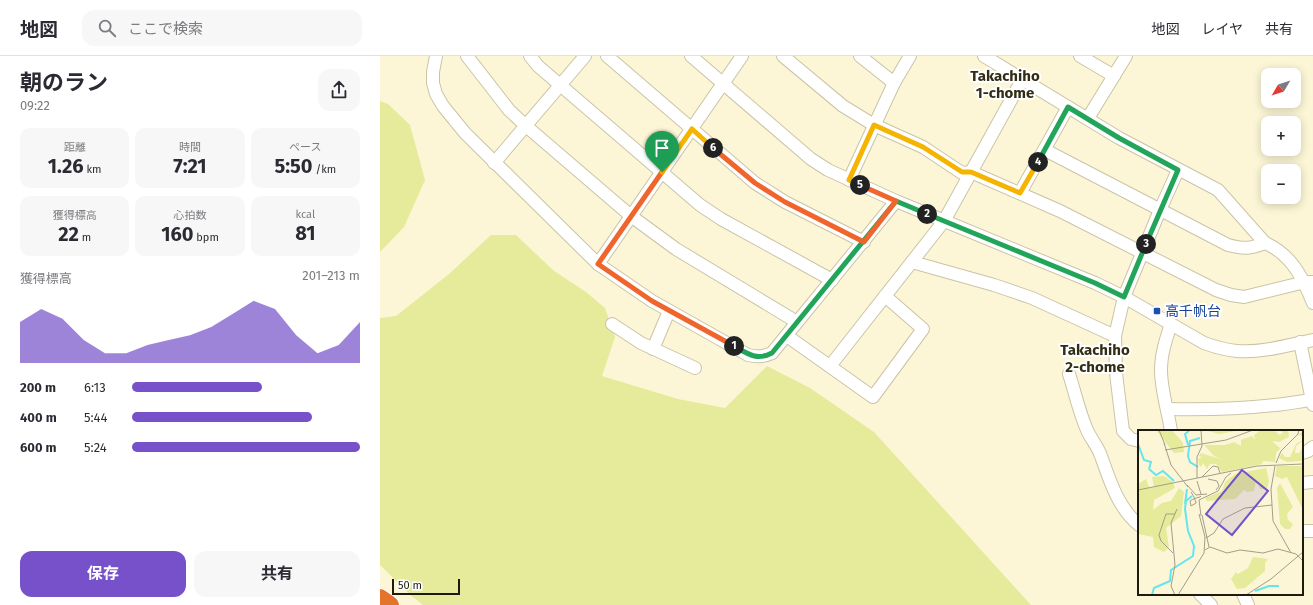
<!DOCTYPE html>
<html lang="ja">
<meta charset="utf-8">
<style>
body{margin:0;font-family:"Fira Sans","Noto Sans JP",sans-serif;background:#f7f7f7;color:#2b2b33;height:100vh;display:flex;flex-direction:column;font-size:15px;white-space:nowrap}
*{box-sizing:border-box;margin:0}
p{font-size:13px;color:#7c7c81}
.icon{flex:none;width:22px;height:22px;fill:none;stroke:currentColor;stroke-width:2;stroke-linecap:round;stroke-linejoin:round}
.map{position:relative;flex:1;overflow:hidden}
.details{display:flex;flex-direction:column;background:#fff;width:380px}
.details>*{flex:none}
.needle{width:26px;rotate:231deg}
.buttons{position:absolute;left:881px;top:12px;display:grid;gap:8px}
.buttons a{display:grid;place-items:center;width:40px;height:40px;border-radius:8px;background:#fff;box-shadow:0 2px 10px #0003;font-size:20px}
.scale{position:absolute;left:12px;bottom:10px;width:68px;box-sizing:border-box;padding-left:4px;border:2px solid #1d1b10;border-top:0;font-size:11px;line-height:14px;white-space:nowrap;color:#1d1b10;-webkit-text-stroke:3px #fff;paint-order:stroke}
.pin{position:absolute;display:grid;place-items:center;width:34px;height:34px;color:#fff;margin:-41px -17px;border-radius:50% 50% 50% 0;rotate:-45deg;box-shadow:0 0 4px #0007}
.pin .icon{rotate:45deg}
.km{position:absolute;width:20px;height:20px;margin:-10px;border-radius:50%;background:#222;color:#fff;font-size:11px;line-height:20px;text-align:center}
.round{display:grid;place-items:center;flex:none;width:42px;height:42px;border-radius:12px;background:#f7f7f7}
.summary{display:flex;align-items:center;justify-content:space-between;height:68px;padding:0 20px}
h1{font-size:22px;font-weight:700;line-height:30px}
.metrics{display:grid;grid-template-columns:repeat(3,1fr);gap:6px;height:68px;padding:4px 20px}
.metrics div{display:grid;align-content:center;border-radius:10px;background:#f7f7f7;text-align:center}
.metrics b{font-size:20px;font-weight:700}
.metrics small{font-size:11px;font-weight:400}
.metrics p{font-size:11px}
.chart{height:112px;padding:8px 20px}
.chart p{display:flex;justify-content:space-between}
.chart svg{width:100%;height:72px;margin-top:4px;fill:#7651ca;opacity:.7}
.button{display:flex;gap:8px;margin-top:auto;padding:8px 20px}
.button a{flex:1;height:46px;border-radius:12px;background:#7651ca;color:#fff;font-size:16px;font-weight:700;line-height:46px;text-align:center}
.button a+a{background:#f7f7f7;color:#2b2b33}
ul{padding:0 20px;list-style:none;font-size:13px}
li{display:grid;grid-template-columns:64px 48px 1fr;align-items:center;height:30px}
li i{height:10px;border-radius:5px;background:#7651ca}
header{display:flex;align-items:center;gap:24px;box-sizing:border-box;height:56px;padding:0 20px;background:#fff;border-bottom:1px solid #e1e1e2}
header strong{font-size:19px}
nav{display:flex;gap:22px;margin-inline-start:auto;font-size:14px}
.search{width:280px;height:36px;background:#f7f7f7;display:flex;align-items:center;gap:10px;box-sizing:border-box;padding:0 14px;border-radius:12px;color:#7c7c81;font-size:15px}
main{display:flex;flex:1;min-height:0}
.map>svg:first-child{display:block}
</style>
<header>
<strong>地図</strong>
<div class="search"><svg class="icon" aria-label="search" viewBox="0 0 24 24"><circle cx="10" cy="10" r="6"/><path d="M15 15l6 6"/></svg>ここで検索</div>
<nav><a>地図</a><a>レイヤ</a><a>共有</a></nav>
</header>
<main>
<section class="details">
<div class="summary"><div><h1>朝のラン</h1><p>09:22</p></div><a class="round"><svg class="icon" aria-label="share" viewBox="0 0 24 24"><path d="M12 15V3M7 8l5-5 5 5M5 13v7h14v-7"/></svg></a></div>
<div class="metrics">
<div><p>距離</p><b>1.26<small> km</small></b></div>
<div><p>時間</p><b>7:21</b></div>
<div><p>ペース</p><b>5:50<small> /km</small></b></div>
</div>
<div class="metrics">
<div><p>獲得標高</p><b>22<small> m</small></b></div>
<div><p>心拍数</p><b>160<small> bpm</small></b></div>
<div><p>kcal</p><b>81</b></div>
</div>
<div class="chart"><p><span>獲得標高</span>201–213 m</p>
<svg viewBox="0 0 160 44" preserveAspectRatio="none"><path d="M0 44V19L10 11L20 17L30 30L40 38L50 38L60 33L70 30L80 27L90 22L100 14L110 6L120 11L130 27L140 38L150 33L160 19V44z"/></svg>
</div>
<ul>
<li><b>200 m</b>6:13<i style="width:57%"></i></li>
<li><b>400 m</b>5:44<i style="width:79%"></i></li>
<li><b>600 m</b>5:24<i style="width:100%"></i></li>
</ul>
<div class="button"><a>保存</a><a>共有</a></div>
</section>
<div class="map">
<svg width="933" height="549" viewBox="0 0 933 549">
<rect width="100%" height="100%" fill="#fcf6d7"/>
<g fill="#e5eb9a">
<polygon points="0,45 8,48 30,69 45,124 24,171 0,196"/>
<polygon points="111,179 136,179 174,215 206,236 225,252 235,281 222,320 298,343 345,352 387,310 430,332 494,376 651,549 43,549 29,538 0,509 0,262 16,260 69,218"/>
</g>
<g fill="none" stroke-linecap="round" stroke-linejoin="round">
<g stroke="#cac4a7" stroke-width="14">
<g id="minor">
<path d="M56,0L53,16V27L56,38L63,50L85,77L218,208L272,245L368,299C378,301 383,301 392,297L516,145"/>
<polyline points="87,0 129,54 146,70 251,160 296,193 417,266"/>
<polyline points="150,0 158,10 320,149 341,163 452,224"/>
<polyline points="227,0 375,127 405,146 484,186"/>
<path d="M311,0L431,103L448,114L516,145L715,227L744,241L824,287C835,291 846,294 857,295C882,297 909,289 933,284"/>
<polyline points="403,0 463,50 494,69 543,91 582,117 591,116 680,155 836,234 851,239 864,241 925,226 933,226"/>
<polyline points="480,0 514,27"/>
<path d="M604,0L739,82L838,134L885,187C911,198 923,222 933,247"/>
<polyline points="700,0 734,20"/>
<polyline points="708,62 746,0"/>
<path d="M665,94L848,189C864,193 870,193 885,187"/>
<polyline points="114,107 205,0"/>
<polyline points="469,124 514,27 530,0"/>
<polyline points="640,137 688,51"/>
<polyline points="532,206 614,229 652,242 735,280"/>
<polyline points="218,208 362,0"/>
<polyline points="232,268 261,287 315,312"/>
<path d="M791,268C786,283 781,298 781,314C781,334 788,355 791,375"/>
<polyline points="407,280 493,341 543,273 505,240"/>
<polyline points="920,286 933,349"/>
<polyline points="273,293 289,255"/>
<polyline points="450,310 564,165 642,24"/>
<path d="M689,318C695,336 699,356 707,374C711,383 718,391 721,400C730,425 738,452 759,469"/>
<path d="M788,353C836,354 885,353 933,343"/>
<polyline points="759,385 751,383 743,375 736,317 735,280 744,241 780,154 798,114"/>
<polyline points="922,397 928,395 933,391"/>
<polyline points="922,427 933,426"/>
<polyline points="922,475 933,475"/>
<polyline points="820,538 831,549"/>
<polyline points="863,538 868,549"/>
</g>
</g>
<g stroke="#fff" stroke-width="20">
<polyline id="highway" points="0,542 10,549"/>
</g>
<use href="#minor" stroke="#fff" stroke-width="12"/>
<use href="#highway" stroke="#e4742b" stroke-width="18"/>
</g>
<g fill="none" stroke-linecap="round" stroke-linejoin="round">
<g stroke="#fff" stroke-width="8">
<polyline id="split-1" points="282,116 218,208 272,245 354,290"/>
</g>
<g stroke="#fff" stroke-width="8">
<path id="split-2" d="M354,290C368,298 377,305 392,297L516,145L547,158"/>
</g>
<g stroke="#fff" stroke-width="8">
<polyline id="split-3" points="547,158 715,227 744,241 766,188"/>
</g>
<g stroke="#fff" stroke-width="8">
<polyline id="split-4" points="658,106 688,51 739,82 798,114 766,188"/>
</g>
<g stroke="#fff" stroke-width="8">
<polyline id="split-5" points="480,129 469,124 494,69 543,91 582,116 591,116 640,137 658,106"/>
</g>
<g stroke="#fff" stroke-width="8">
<polyline id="split-6" points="333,92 375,127 405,146 484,186 516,145 480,129"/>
</g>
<g stroke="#fff" stroke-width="8">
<polyline id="split-7" points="282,116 312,73 333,92"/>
</g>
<use href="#split-1" stroke="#f0652b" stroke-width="5"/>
<use href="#split-2" stroke="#22a559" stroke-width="5"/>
<use href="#split-3" stroke="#22a559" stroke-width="5"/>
<use href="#split-4" stroke="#22a559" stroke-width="5"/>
<use href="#split-5" stroke="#f5b400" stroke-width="5"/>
<use href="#split-6" stroke="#f0652b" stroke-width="5"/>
<use href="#split-7" stroke="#f5b400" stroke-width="5"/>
</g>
<rect fill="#1a4fb4" stroke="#fff" stroke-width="1.5" x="773" y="251" width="8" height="8" rx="2"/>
<g text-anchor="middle" stroke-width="4" stroke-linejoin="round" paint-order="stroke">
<g font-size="14" fill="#164399" stroke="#fff" text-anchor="start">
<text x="785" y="260">高千帆台</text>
</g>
<g font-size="15" font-weight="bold" fill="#322d14" stroke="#fff">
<text x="625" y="25">Takachiho<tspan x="625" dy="17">1-chome</tspan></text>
<text x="715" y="299">Takachiho<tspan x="715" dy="17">2-chome</tspan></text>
</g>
</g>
<g transform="translate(758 374)">
<rect width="165" height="165" fill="#fcf6d7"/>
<path d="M18,0H34L45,13L46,22L36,23ZM103,0L81,4L70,1V0ZM123,0H136L141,5L145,3L142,0H150L151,7L141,12L134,11L142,18L148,12L138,23L137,32L125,31L124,34L84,42L78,34H72L69,39L65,33L63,37L61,35L60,29L64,27L61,26L63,23L85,30L76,26L66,15H87L96,12L103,16V10L114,6L117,10L116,5ZM165,1V11L158,16L157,23H161L165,17V31L149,32L141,28L144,23L147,27H152L158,14L165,10L163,5L159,6ZM139,36H165V80L149,47L144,49L137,46ZM128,38L131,51L129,59H122L118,50L116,61L109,62L106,60L97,69L69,71L67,68L84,61L87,52L97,44ZM26,46L35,52L37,58L16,70L15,80L24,73L33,71L41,58L46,62L43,86L28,98L31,117L26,122L16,117L15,107L0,104V54L8,49L11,57H16L14,47ZM142,53L155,77L149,84L150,90L155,94L152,99H147L142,94L139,58ZM115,127L130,129L127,133V141L107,158L99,159L93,149L98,142L100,144L110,138Z" fill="#e5eb9a"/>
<path fill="none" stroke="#64e5f0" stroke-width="2" d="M0,14L6,30L13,32L11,39M50,15L47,4L52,0M60,37L52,32L50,26L52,11L62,8M11,39L18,45L25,41L36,51M47,74L49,59M117,161L131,156H141M14,165L16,158L32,151L33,140L55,126L56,116L50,101L47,79L48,71L54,66"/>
<path fill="none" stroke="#a39e87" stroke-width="1" d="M21,0L27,15M26,13L33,35L50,57M27,20L88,10L115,0M138,33L143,21L160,4L161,0M137,36L133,59L135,91L153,123M64,47L75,36L80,37L82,43M59,48V27L64,16L63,0M70,49L79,51L81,56L78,60M59,51L63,64M49,55L58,65L69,64M0,60L119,36L165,34M53,62L56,67L57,70L58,72V73L53,76L52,71L55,69H56L58,68L62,67L63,66M64,85L71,117M63,86L61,70L80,61L88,47L93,43M68,108L76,103L85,89L107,78L134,75M67,120L72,117L89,123L102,120L125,123L140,119L158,124L165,131M35,123L23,111L21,105L28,84H37M37,165L33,156L37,135L33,93L39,79M40,165L66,123L67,107L61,84M108,165L133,149L165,122"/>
<path fill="#7651ca" fill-opacity="0.15" stroke="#7651ca" stroke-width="2" d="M104,40L130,61L94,105L68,84Z"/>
<rect width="165" height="165" fill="none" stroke="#1d1b10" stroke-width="2"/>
</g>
</svg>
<div class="buttons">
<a><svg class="needle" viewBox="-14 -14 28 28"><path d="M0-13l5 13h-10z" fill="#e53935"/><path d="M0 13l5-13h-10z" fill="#7c7c81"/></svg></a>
<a>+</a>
<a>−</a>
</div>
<div class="scale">50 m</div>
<div class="pin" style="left:282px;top:116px;background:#1e9e55"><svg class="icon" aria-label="arrive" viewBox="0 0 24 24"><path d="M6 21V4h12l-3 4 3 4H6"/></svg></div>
<b class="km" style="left:354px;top:290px">1</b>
<b class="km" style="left:547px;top:158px">2</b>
<b class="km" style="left:766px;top:188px">3</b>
<b class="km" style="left:658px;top:106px">4</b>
<b class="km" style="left:480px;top:129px">5</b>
<b class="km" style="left:333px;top:92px">6</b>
</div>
</main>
